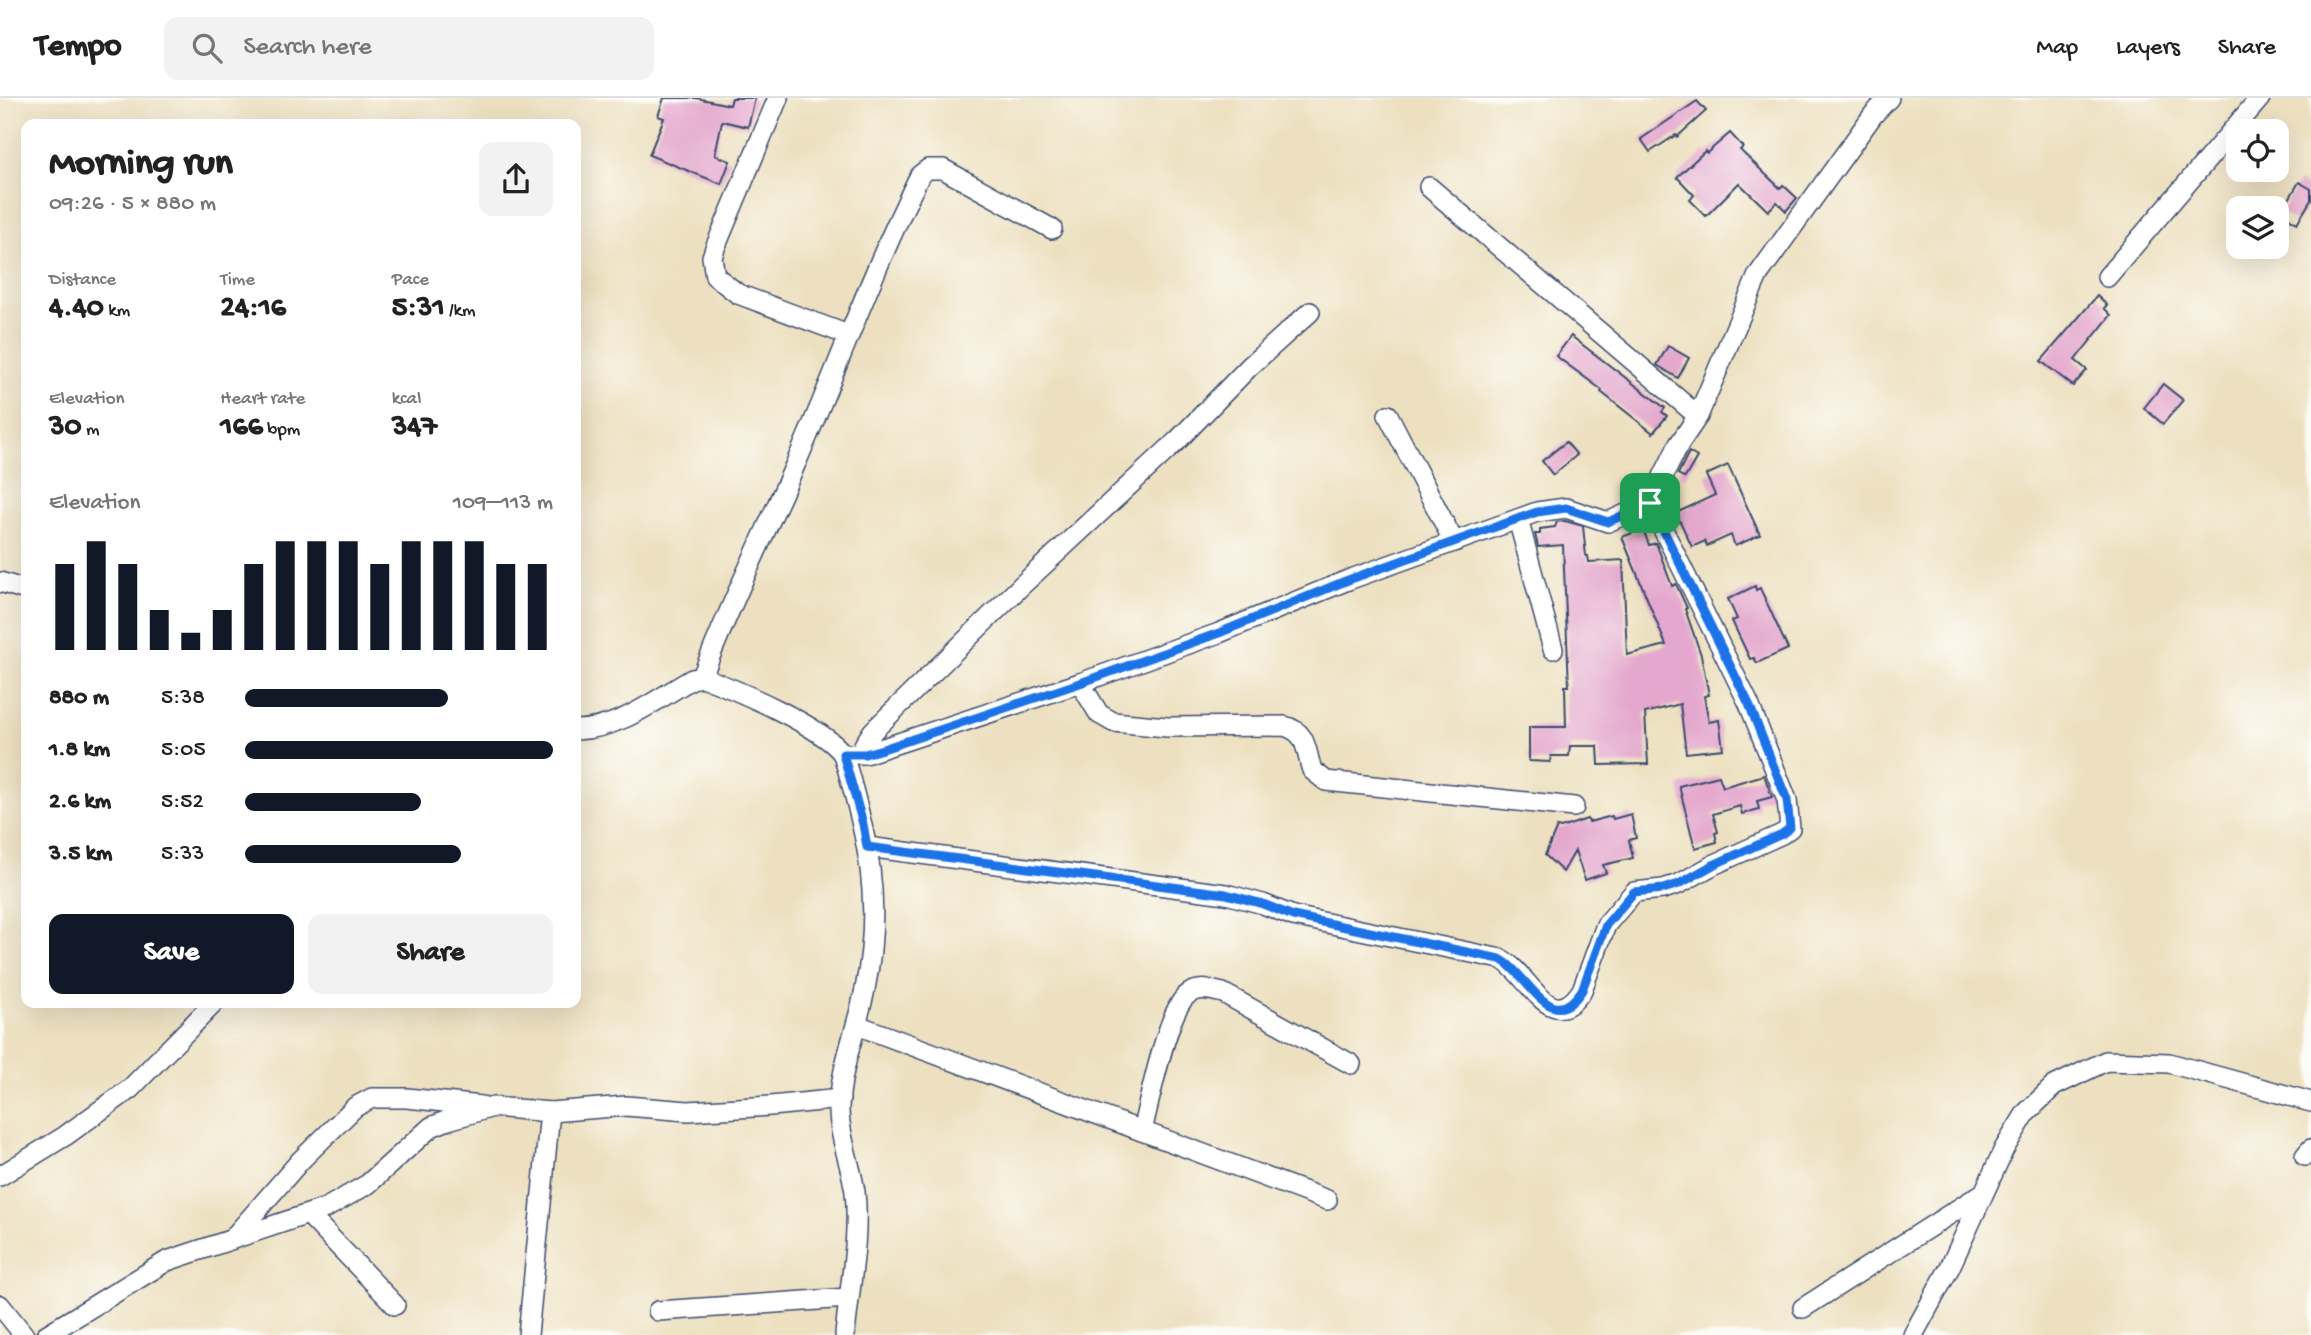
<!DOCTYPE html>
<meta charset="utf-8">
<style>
body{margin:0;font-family:"Gochi Hand",sans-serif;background:#f2f2f2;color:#222;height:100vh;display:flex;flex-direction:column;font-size:26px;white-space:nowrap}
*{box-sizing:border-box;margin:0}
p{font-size:23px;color:#767676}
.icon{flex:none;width:38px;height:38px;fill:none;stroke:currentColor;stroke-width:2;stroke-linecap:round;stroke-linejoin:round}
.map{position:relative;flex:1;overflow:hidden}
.drawer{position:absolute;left:21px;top:21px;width:560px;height:889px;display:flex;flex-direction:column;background:#fff;border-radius:14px;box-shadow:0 7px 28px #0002}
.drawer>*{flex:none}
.fabs{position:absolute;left:2226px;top:21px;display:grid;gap:14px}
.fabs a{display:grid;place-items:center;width:63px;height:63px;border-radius:14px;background:#fff;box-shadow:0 7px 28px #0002;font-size:35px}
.pin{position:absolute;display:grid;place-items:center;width:60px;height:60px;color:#fff;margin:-30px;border-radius:14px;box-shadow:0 4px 10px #0006}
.round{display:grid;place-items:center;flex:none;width:74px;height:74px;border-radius:14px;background:#f2f2f2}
.overview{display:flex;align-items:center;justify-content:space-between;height:119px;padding:0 28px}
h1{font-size:38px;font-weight:700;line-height:52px}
.figures{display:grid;grid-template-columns:repeat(3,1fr);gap:10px;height:119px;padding:7px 28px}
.figures div{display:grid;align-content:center}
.figures b{font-size:30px;font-weight:700}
.figures small{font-size:19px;font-weight:400}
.figures p{font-size:19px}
.chart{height:196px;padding:14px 28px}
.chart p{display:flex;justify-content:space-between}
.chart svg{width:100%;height:126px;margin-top:7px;stroke:#111827;stroke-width:6}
.button{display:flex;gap:14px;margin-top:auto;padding:14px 28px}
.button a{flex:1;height:80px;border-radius:14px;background:#111827;color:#fff;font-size:28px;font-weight:700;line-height:80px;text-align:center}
.button a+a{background:#f2f2f2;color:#222}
ul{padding:0 28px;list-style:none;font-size:23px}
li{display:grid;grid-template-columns:112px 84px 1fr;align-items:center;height:52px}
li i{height:18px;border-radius:9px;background:#111827}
header{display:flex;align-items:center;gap:42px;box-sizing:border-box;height:98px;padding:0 35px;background:#fff;border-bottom:2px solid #e0e0e0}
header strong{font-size:33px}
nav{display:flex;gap:38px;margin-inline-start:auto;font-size:24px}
.search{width:490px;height:63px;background:#f2f2f2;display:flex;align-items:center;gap:18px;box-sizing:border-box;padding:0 24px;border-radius:14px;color:#767676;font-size:26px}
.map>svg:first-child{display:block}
</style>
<header>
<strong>Tempo</strong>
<div class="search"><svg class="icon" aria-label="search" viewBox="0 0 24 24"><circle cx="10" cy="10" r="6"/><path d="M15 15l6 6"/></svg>Search here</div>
<nav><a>Map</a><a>Layers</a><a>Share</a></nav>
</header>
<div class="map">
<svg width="2311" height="1237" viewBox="0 0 2311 1237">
<rect width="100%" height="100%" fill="#fdfcf7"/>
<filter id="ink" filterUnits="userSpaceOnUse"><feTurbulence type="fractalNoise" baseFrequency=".0143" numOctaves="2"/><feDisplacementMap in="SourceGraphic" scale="14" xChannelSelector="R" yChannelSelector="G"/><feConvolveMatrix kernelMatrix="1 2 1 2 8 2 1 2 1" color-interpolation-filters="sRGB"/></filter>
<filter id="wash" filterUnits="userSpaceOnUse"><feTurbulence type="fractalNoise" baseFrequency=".00686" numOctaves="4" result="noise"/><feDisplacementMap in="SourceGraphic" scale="28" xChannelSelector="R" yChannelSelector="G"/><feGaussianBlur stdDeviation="1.57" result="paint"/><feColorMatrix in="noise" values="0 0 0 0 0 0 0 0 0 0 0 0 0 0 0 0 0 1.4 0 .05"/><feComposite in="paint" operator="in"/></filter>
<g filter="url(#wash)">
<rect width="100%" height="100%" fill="#ede0c0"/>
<g id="blocks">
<g fill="#e4a8ce">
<polygon points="664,0 696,0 730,7 732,0 755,0 748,29 722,23 715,57 730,63 721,86 649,57 664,20 658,18"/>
<polygon points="1697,3 1706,13 1677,39 1676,37 1650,54 1641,41"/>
<polygon points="1730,35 1743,49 1740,52 1780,90 1783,87 1797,100 1786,113 1777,104 1768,113 1739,85 1706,118 1690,102 1694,97 1677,79 1705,53 1707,55"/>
<polygon points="2299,84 2311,91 2311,102 2297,125 2281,115"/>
<polygon points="2097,198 2107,207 2104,210 2111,217 2075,262 2087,272 2073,288 2041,263"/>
<polygon points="1571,238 1665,310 1662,314 1667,318 1653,335 1601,294 1602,292 1556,258"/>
<polygon points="1668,248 1689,260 1678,280 1657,267"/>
<polygon points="2163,286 2183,302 2163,326 2144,310"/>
<polygon points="1566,344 1577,357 1553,377 1542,363"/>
<polygon points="1689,354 1697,359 1685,380 1678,376"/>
<polygon points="1728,367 1760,437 1735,448 1731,437 1707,448 1705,443 1692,449 1676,415 1715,397 1706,377"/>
<polygon points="1565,423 1583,428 1586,458 1588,458 1589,464 1623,462 1627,557 1666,547 1622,439 1643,431 1649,447 1656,445 1672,488 1676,486 1687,510 1685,511 1701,557 1709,597 1704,598 1709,624 1719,622 1723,651 1686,655 1680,606 1645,615 1648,666 1599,667 1598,648 1570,648 1569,658 1551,658 1550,664 1529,663 1529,629 1566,629 1565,588 1569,588 1563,447 1538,449 1535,436 1540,436 1540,431 1555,429 1557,424"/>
<polygon points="1755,488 1756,492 1760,490 1788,551 1757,565 1754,560 1750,561 1732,523 1737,521 1728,501"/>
<polygon points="1764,677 1772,699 1757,703 1759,711 1742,716 1740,708 1713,716 1718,734 1715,735 1717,744 1695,750 1679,688 1719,678 1723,689"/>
<polygon points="1631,716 1636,740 1629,742 1633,760 1603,767 1606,775 1585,782 1575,753 1563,774 1545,757 1557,729 1561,730 1587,721 1589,724 1612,718 1613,721"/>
</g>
</g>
</g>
<g filter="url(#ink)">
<use href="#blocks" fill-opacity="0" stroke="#3a4a6d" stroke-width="2"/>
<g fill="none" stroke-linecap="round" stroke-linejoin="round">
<g stroke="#3a4a6d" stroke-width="22">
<g id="minor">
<polyline points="778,0 715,150 712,159 715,178 738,196 848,237"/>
<polyline points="1429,89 1698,318"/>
<polyline points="2107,179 2260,0"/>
<polyline points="1388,317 1454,444"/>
<polyline points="1518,421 1553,551"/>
<polyline points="0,484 26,492"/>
<path d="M702,579C730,506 765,436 796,365C838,269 873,171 920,77L928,71H943L1052,131"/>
<path d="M1080,585L1099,616L1113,624L1167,629L1284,628C1308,634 1305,652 1312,672L1326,683L1574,709"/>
<path d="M576,632C620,631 655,602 692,581L702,579C737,592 822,628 843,656H865L1080,585L1219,535L1348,482L1537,414L1566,410L1608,424L1650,405L1679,346L1698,318L1758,177L1873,17L1889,0"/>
<path d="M843,656C868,740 883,803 865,891C857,931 840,970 839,1011C839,1039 851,1066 855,1094C860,1139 849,1192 845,1237"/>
<polyline points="865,656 864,647 873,633 1021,488 1178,342 1249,269 1310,214"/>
<path d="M867,749L1226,796L1263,806L1293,818L1501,861C1529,875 1551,940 1582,892L1606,827L1634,794L1663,791L1679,786L1713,767L1782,736L1790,730L1787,702L1749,606L1650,405"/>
<polyline points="857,927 1327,1102"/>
<path d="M1142,1033C1149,1005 1167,915 1186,898C1197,888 1210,892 1223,895L1351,966"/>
<polyline points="2305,1058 2311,1051"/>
<polyline points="0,1078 65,1038 130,991 214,905"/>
<polyline points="309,1117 395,1207"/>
<polyline points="232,1141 301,1062 355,1009 372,1000 407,1000 481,1008"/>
<polyline points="0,1207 24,1237"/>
<polyline points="1803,1210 1983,1095"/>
<polyline points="658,1213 848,1200"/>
<polyline points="46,1237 167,1163 326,1110 368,1086 431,1029 448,1022 493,1009 550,1014 626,1008 688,1013 771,1008 840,1001"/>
<polyline points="528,1237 550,1014"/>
<polyline points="1913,1237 1950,1169 2004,1051 2026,1015 2054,988 2106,963 2169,965 2311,1004"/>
</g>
</g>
<use href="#minor" stroke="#fff" stroke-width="19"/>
</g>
</g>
<g fill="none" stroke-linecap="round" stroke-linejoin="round" filter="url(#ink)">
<g stroke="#fff" stroke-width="14">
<path id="route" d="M1650,405L1749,606L1787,702L1790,730L1782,736L1713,767L1679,786L1663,791L1634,794L1606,827L1582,892C1551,940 1528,875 1500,861L1293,818L1263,806L1226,796L867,749L863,726L843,656H865L886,650L1080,585L1219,535L1348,482L1537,414L1566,410L1608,424Z"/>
</g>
<use href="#route" stroke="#1a73e8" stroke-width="9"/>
</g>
</svg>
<div class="fabs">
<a><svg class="icon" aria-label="locate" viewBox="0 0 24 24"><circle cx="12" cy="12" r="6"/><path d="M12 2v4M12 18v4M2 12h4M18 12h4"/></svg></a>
<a><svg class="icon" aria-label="layers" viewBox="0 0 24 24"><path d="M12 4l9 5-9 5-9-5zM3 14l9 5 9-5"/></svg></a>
</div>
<div class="pin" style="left:1650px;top:405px;background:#1e9e55"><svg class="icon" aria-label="arrive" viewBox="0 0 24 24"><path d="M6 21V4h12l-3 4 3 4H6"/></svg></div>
<section class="drawer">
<div class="overview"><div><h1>Morning run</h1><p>09:26 · 5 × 880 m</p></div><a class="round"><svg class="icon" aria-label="share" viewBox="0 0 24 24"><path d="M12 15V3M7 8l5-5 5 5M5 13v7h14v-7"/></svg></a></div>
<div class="figures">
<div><p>Distance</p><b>4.40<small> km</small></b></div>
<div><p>Time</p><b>24:16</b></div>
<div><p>Pace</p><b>5:31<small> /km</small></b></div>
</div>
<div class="figures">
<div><p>Elevation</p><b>30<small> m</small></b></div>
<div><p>Heart rate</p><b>166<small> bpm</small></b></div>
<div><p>kcal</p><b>347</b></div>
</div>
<div class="chart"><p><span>Elevation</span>109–113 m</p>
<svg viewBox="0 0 160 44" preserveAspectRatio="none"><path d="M5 44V14M15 44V6M25 44V14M35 44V30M45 44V38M55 44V30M65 44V14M75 44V6M85 44V6M95 44V6M105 44V14M115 44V6M125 44V6M135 44V6M145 44V14M155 44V14"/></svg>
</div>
<ul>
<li><b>880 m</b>5:38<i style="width:66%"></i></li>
<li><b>1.8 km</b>5:05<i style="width:100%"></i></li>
<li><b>2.6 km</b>5:52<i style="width:57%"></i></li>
<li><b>3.5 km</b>5:33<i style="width:70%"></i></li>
</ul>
<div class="button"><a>Save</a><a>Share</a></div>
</section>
</div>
